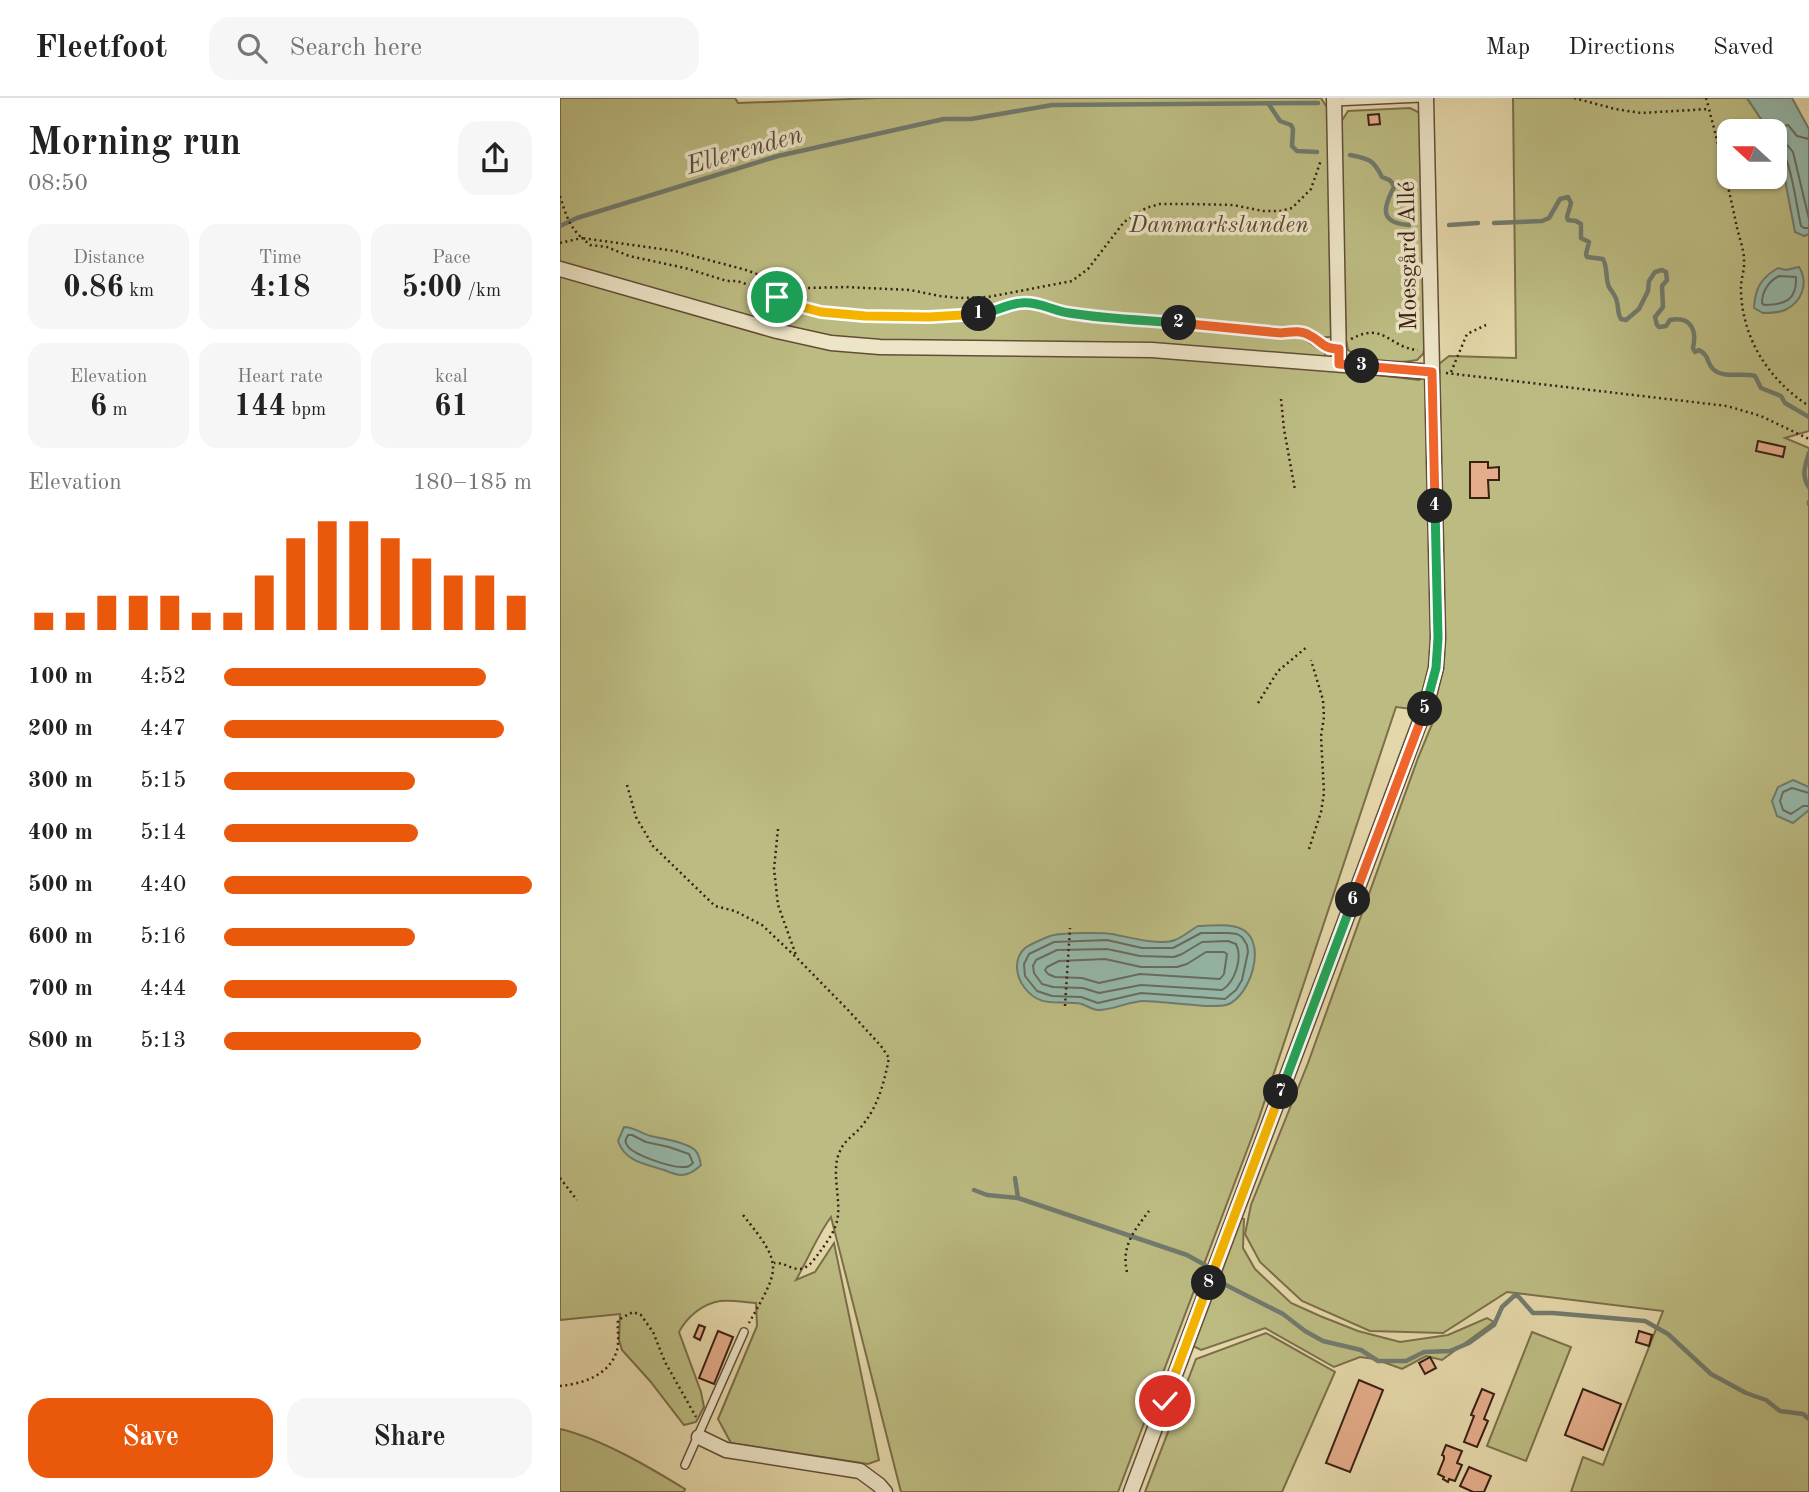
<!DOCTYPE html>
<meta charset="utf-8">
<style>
body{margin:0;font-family:"Old Standard TT",serif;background:#f6f6f6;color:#222;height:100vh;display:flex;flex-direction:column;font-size:26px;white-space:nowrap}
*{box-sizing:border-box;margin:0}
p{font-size:23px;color:#767676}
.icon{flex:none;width:38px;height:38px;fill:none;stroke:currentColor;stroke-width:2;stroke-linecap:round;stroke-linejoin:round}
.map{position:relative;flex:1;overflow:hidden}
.drawer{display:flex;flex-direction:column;background:#fff;width:560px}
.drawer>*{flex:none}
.needle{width:46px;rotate:291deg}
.buttons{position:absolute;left:1157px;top:21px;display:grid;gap:14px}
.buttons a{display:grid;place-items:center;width:70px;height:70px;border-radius:14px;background:#fff;box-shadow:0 2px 5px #0004;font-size:35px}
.pin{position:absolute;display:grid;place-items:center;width:60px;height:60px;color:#fff;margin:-30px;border:4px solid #fff;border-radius:50%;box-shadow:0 2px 7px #0007}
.km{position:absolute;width:35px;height:35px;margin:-18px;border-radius:50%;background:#222;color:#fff;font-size:19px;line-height:35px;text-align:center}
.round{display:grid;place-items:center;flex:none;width:74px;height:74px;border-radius:21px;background:#f6f6f6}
.headline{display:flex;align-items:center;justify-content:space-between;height:119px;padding:0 28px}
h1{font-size:38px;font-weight:700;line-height:52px}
.figures{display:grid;grid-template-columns:repeat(3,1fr);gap:10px;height:119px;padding:7px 28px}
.figures div{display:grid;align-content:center;border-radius:18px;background:#f6f6f6;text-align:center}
.figures b{font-size:30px;font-weight:700}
.figures small{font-size:19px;font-weight:400}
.figures p{font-size:19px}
.chart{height:196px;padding:14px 28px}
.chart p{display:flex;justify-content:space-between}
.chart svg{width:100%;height:126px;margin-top:7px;stroke:#ea580c;stroke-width:6}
.button{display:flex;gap:14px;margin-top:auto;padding:14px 28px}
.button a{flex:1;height:80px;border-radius:21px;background:#ea580c;color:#fff;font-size:28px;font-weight:700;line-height:80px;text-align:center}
.button a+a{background:#f6f6f6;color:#222}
ul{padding:0 28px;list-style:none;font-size:23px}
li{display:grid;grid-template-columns:112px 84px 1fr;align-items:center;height:52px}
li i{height:18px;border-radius:9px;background:#ea580c}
header{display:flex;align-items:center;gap:42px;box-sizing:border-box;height:98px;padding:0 35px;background:#fff;border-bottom:2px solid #e0e0e0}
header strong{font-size:33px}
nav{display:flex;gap:38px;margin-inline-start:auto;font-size:24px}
.search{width:490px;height:63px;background:#f6f6f6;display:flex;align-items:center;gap:18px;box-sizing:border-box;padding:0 24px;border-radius:21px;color:#767676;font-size:26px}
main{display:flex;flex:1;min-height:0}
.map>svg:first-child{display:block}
</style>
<header>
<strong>Fleetfoot</strong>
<div class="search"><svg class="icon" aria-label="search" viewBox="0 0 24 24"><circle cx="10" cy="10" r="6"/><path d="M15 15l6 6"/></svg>Search here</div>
<nav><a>Map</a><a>Directions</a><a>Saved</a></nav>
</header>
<main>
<section class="drawer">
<div class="headline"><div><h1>Morning run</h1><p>08:50</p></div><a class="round"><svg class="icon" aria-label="share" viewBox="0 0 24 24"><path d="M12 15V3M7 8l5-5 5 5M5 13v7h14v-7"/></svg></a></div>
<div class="figures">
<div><p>Distance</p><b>0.86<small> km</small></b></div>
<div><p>Time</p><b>4:18</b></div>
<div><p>Pace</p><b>5:00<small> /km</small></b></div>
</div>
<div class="figures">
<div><p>Elevation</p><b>6<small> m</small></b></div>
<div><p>Heart rate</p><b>144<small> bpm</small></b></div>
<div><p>kcal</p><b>61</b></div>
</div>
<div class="chart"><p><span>Elevation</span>180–185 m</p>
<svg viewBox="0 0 160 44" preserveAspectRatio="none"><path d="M5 44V38M15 44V38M25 44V32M35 44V32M45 44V32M55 44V38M65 44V38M75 44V25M85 44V12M95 44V6M105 44V6M115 44V12M125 44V19M135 44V25M145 44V25M155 44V32"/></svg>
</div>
<ul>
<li><b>100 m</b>4:52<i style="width:85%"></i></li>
<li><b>200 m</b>4:47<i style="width:91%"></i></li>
<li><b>300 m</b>5:15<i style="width:62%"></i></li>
<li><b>400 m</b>5:14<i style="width:63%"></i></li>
<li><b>500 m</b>4:40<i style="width:100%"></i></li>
<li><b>600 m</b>5:16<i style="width:62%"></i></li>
<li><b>700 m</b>4:44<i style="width:95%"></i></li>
<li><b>800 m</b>5:13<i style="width:64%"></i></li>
</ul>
<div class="button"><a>Save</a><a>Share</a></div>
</section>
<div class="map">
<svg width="1249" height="1394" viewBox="0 0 1249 1394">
<rect width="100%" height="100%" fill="#e4d7a9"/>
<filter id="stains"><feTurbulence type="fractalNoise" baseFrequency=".00286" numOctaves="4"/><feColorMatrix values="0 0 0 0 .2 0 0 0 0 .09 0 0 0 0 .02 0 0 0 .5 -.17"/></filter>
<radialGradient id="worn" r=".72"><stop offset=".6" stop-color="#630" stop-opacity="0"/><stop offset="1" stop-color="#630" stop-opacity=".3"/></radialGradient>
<g fill="#bcbc82" stroke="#7b6e4a" stroke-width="2">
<path d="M0,0H175L178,5L318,0H761L768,11L771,239H741L765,255L767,271L859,282L889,258L956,260L953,0H1187L1209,33H1169V79H1214L1215,48L1244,138L1249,136V333L1225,340L1249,350V1394H1011L1023,1359L1043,1367L1103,1213L947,1194L883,1235L810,1233L742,1203L700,1164L685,1136L691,1107L748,965L858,660L877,614L836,609L698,1023L558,1394H341L271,1119C257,1138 248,1161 236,1182L255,1174L274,1145L319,1362L308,1366L171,1345L158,1321L197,1228L196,1205C184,1204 171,1202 160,1203C142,1206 127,1219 119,1234L141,1294L144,1309L136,1324L124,1327L90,1283L62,1252L59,1242L60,1216L0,1222Z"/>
<path d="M850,10L858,14L860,17L865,248L863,256L857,262C838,266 803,264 788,252L786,242L779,35L781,24L788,13Z"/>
<polygon points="680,1120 684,1121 683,1150 695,1171 731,1205 760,1218 798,1233 840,1244 888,1237 927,1220 934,1224 882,1262 866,1258 842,1271 815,1261 800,1259 774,1269 705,1230 641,1252 633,1248"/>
<polygon points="972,1234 1011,1249 966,1363 927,1348"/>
<polygon points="706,1235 775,1274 722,1394 585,1394 636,1261"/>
<path d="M0,1331C42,1341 89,1369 125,1391L124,1394H0Z"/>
</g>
<g fill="#95b9ab" stroke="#717b6e" stroke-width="2">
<polygon points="1187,0 1232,0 1249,31 1249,136 1244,138 1235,134 1225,82 1215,48 1214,33 1209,33"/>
<path d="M1239,169C1249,185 1242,204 1225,212C1219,215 1210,215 1203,215L1194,210C1195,190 1201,180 1218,170L1226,172Z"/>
<polygon points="1233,682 1249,689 1249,712 1233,725 1217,718 1212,703 1218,689"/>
<path d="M638,828C652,828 673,824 685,833C706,849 690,896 669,906C657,912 602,903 584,903C569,903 551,913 537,912C532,911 527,908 522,906C499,901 481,912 464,889C456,878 453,861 465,850C469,847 488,838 494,837C504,835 542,834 552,836C568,839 600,848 615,842C623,839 631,832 638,828Z"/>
<path d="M64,1029C75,1029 81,1036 91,1038C103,1041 126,1044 135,1052C139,1056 140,1062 141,1067C135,1073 129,1077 121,1077C116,1077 109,1074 104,1072C86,1066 65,1064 58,1043Z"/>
</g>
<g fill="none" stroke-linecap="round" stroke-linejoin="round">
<g stroke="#686c5f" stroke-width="2">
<polyline points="1249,41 1237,38 1228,27 1224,28 1221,42 1229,49 1233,54 1249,121"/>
<path d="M1214,52C1220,52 1221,51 1224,56C1232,70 1237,111 1241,128L1244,130H1249"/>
<path d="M1219,178L1236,179C1237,202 1225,207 1204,207L1202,205C1202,193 1209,183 1219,178Z"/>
<polyline points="1249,695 1232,690 1223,694 1220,703 1223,712 1231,716 1243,708 1249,708"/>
<polygon points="641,835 669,835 677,836 682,839 687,847 688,854 682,882 676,892 665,901 581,895 538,905 521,899 492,898 477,893 465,878 464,866 469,856 494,844 547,842 582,850 613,850"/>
<path d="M668,843L676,846C683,860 675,884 662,892L581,887L539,895L523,890L493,889L482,886L474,875L473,868L476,862L497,852L547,851L580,858L614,859L622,856L642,844Z"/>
<polygon points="646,854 664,854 667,856 664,876 660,881 580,876 539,885 522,880 495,879 488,876 485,872 487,869 499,863 545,861 581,869 617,869 627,866"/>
<path d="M68,1037H72L86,1044L109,1049L129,1056L133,1065C129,1068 130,1069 123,1069C113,1070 72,1057 67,1047C64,1043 66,1041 68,1037Z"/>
</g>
<g stroke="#717b6e" stroke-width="4.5">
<polyline points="708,5 720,23 731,27 733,31 732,48 737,53 757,54"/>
<path d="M790,57C809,61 813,61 822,79C828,81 832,82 834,89C823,110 819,125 849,127"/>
<path d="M934,125L982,123L989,120L1000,101L1008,99L1011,105L1007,119L1008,122L1016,123L1021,126V140L1029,144L1026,156L1027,159L1043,161C1048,170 1045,180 1049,189C1052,194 1056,198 1057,204C1059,211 1057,215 1061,221L1066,222L1079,211L1088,193L1089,183L1095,174L1102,172L1106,174L1107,182L1102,188L1103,209L1095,219L1097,227L1099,229L1106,228L1110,222C1131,218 1137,232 1133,250L1135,254L1139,252C1150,258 1146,264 1153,271C1163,281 1183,274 1195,278L1201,290L1221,298L1225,305L1249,319"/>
<polyline points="889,127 918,125"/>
<polyline points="0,128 17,120 218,58 384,21 411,21 492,7 758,5"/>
<path d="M1249,355C1245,367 1241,379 1249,389"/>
<polyline points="1249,404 1249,406"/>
<polyline points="455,1080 458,1100"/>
<polyline points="414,1092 427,1097 458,1100 627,1157 645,1167"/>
<polyline points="664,1186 723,1216 745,1233 763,1243 801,1252 818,1263 846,1263 864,1254 890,1253 909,1245 934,1227 942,1209 954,1198 958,1198 973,1215 993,1215 1085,1223 1108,1236 1151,1276 1186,1295 1206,1302 1220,1313 1243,1316 1249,1321"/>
</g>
</g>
<g fill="#e4ac8a" stroke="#3a1f13" stroke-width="2">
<polygon points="819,16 820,26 809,27 808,17"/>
<polygon points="1198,343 1225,349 1223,359 1196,353"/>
<polygon points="910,364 928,364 928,370 939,369 939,382 928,382 929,400 910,400"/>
<polygon points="139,1227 145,1229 140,1242 134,1239"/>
<polygon points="158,1233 173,1239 154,1286 139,1280"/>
<polygon points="1079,1233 1092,1237 1089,1248 1076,1244"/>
<polygon points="870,1259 876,1270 865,1276 859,1265"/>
<polygon points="799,1282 823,1292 790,1374 766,1365"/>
<polygon points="922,1291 934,1296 924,1321 928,1323 917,1349 904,1344 914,1318 911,1317"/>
<polygon points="1023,1291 1061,1306 1043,1352 1005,1337"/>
<polygon points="886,1347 902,1353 897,1365 902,1367 895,1383 889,1381 888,1384 883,1381 884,1379 878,1376 884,1361 884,1358 882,1357"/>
<polygon points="909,1369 931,1378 924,1394 913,1394 900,1388"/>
</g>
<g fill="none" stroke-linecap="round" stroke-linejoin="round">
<g stroke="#644d38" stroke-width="10">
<g id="service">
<polyline points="774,4 861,0"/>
<polyline points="125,1367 184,1234"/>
</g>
</g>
<g stroke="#644d38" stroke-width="17">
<g id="minor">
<polyline points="774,0 779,266"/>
<polyline points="0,171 217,233 271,245 320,249 592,252 872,274"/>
<polyline points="139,1339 166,1352 300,1373 319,1387 325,1394"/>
<polyline points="571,1394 867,605 876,570 878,540 866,0"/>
</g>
</g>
<g stroke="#3a1f13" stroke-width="2.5" stroke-dasharray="2 3.5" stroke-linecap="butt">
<path d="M1014,0L1055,11L1081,15L1149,11C1159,49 1168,87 1176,125C1178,137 1184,150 1184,162C1185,172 1180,183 1181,194C1183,242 1209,282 1249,308"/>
<polyline points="1146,0 1149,10"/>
<path d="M0,98C5,114 9,129 22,140L115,153L186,172L227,187L247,190L286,189L350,192L380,198L399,200L428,199L512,183L528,171L564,124L586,110L600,106H632L673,107L703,113H720L732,110L751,91L761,62"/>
<polyline points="0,145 22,140 30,147 47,149 69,158 125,170 167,183 177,183 198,190 242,209 261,214 305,218 369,220 425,216 450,207 464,204 489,209 506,215 541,220 657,227 721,235 738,234 747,235 764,248"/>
<path d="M791,241C825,223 829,250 858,252"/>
<polyline points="891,274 907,236 926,227"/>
<polyline points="886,275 1167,308 1201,318 1249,341"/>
<polyline points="721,301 724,331 735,392"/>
<polyline points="698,605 718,573 748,548"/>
<path d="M67,687L76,719L93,748L155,808L175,813L202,827L237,860L288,912L321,948L329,960C324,985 318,1009 301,1029C294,1037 284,1043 280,1053C271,1071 280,1098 278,1117C277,1131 267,1144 259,1155C255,1160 251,1167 244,1170C234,1174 225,1164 214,1165"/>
<polyline points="218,731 214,771 218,807 236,857"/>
<polyline points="749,751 761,714 764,695 761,638 764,619 763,602 751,562"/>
<polyline points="505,908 510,830"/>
<polyline points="0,1080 17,1102"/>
<path d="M183,1117C224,1168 220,1169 189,1225"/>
<path d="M567,1174C561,1148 574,1133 589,1113"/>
<path d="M0,1288C21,1286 48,1278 56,1255C60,1246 57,1232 58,1222L73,1214L81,1217L93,1234L105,1264L136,1319"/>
</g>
<use href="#service" stroke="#ede5c7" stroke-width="7"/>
<use href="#minor" stroke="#ede5c7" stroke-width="14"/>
</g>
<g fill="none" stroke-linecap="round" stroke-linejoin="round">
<g stroke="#fff" stroke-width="14">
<polyline id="split-1" points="217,199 242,209 261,214 305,218 369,219 419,216"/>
</g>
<g stroke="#fff" stroke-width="14">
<path id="split-2" d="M419,216C433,215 446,206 461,205C478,203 493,213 509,215C546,221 582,222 619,225"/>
</g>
<g stroke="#fff" stroke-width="14">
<path id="split-3" d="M619,225L721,235C731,234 741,232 749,237C764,244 760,250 779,251V266L802,268"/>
</g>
<g stroke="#fff" stroke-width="14">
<polyline id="split-4" points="802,268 872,274 875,408"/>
</g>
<g stroke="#fff" stroke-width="14">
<polyline id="split-5" points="865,611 876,570 878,540 875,408"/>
</g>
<g stroke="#fff" stroke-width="14">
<polyline id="split-6" points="793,802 865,611"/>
</g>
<g stroke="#fff" stroke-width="14">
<polyline id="split-7" points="721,994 793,802"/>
</g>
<g stroke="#fff" stroke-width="14">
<polyline id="split-8" points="649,1185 721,994"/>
</g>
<g stroke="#fff" stroke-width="14">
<polyline id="split-9" points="605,1303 649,1185"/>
</g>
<use href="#split-1" stroke="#f5b400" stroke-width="9"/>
<use href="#split-2" stroke="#22a559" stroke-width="9"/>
<use href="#split-3" stroke="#f0652b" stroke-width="9"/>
<use href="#split-4" stroke="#f0652b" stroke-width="9"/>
<use href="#split-5" stroke="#22a559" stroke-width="9"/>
<use href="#split-6" stroke="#f0652b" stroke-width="9"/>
<use href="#split-7" stroke="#22a559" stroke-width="9"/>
<use href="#split-8" stroke="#f5b400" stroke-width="9"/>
<use href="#split-9" stroke="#f5b400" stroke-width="9"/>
</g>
<g text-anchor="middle" stroke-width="7" stroke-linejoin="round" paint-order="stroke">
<g font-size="24" font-style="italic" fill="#5a462f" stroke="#ede5c7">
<text x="659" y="134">Danmarkslunden</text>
</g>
<g font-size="24" fill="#3a1f13" stroke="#ede5c7">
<text transform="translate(847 158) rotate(-91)" y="8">Moesgård Allé</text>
</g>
<g font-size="26" font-style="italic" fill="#554d41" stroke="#ede5c7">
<text transform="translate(184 51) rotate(-16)" y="9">Ellerenden</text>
</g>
</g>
<rect width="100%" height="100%" filter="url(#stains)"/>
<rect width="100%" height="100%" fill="url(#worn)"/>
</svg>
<div class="buttons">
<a><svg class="needle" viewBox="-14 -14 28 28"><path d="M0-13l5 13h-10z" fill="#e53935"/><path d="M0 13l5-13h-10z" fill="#767676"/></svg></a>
</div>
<div class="pin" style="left:217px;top:199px;background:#1e9e55"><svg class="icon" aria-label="arrive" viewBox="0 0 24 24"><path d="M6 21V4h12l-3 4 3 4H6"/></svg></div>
<div class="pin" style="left:605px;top:1303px;background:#d93025"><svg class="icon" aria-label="check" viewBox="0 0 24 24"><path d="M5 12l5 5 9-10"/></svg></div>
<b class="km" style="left:419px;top:216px">1</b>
<b class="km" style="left:619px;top:225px">2</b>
<b class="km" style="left:802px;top:268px">3</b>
<b class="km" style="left:875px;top:408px">4</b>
<b class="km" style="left:865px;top:611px">5</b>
<b class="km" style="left:793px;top:802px">6</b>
<b class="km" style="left:721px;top:994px">7</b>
<b class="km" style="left:649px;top:1185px">8</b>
</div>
</main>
